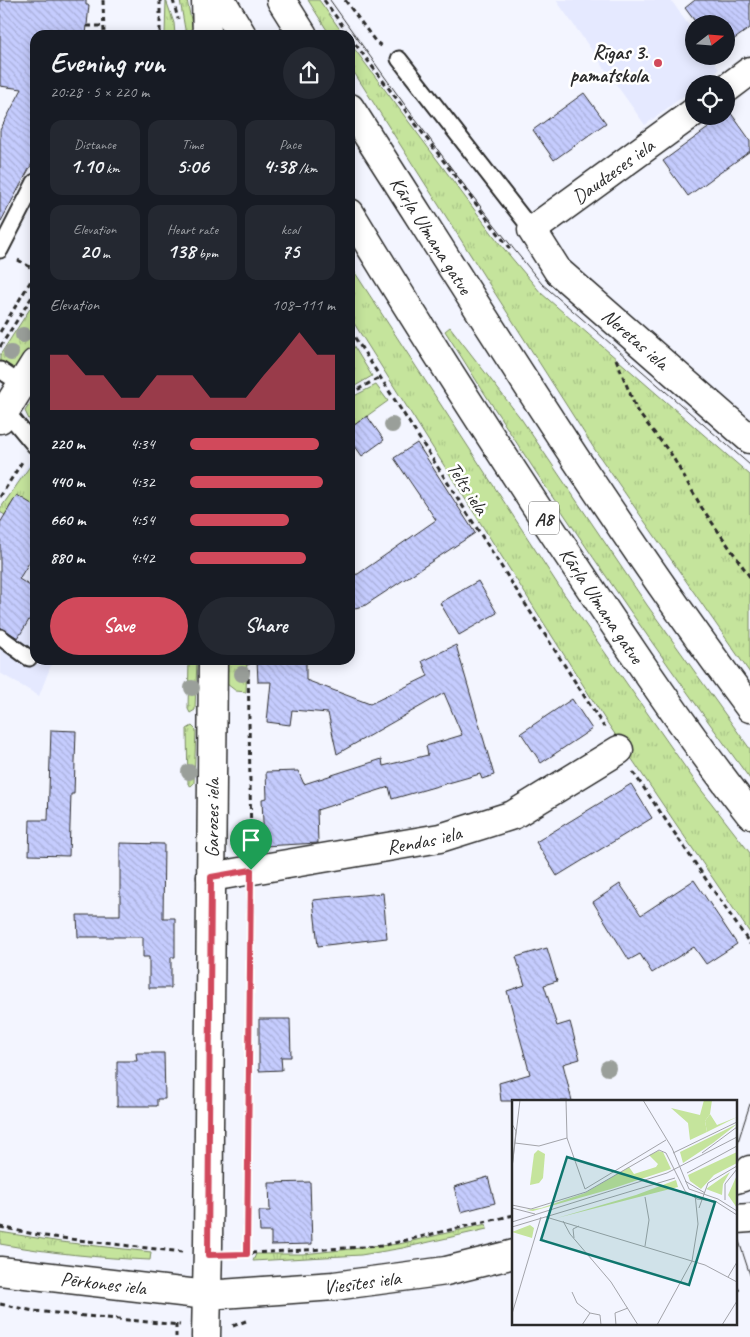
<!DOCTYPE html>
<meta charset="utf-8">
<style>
body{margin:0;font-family:Caveat,sans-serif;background:#242831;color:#f1f3f6;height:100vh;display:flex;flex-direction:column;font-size:19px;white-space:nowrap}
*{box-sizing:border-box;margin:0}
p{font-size:16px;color:#9ea1a6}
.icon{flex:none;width:28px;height:28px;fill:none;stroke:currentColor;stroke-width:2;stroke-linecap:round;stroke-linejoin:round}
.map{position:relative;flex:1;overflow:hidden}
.panel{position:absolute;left:30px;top:30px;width:325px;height:635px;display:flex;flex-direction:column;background:#171b24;border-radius:15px;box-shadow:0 2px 12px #0003}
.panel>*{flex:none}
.needle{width:32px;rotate:73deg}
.controls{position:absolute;left:685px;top:15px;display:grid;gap:10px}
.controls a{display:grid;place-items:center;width:50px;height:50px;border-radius:50%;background:#171b24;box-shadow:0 2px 12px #0003;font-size:25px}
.pin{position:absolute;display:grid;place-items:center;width:42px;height:42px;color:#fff;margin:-51px -21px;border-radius:50% 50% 50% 0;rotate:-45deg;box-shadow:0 0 5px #0007}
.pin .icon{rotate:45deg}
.round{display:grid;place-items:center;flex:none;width:52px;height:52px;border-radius:26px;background:#242831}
.head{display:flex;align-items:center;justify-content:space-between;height:85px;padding:0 20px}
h1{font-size:28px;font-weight:600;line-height:38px}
.metrics{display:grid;grid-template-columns:repeat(3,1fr);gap:8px;height:85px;padding:5px 20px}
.metrics div{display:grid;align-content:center;border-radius:12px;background:#242831;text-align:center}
.metrics b{font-size:21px;font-weight:600}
.metrics small{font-size:14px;font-weight:400}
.metrics p{font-size:14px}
.chart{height:140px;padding:10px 20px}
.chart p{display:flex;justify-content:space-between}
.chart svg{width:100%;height:90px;margin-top:5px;fill:#d1495b;opacity:.7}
.cta{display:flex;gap:10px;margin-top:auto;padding:10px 20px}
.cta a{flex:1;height:58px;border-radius:30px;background:#d1495b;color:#fff;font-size:20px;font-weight:600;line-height:58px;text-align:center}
.cta a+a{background:#242831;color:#f1f3f6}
ul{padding:0 20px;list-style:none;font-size:16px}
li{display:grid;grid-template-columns:80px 60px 1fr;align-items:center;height:38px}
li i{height:12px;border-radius:6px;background:#d1495b}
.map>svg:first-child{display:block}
</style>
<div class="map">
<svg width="750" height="1337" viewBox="0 0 750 1337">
<defs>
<pattern id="grass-tufts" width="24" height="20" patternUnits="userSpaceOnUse" patternTransform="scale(1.25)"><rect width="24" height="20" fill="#c5e49c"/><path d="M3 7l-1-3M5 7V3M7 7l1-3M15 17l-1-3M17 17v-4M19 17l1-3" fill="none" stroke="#a9c487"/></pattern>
<pattern id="building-back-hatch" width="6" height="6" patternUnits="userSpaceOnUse" patternTransform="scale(1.25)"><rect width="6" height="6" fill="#c5ccfe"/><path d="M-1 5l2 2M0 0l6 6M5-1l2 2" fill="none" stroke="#a9afda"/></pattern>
</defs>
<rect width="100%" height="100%" fill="#f3f5ff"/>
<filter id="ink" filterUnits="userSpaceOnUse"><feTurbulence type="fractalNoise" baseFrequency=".02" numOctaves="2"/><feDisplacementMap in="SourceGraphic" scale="10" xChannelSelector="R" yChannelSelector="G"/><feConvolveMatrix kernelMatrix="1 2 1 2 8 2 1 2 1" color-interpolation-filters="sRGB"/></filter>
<g filter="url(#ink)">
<g fill="#e5e9ff">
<polygon points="556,0 671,0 694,33 694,56 710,56 719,69 700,84 694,84 694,88 645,125"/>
<polygon points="35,453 35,660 53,660 39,696 0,673 0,509"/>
</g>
<g fill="url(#grass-tufts)" stroke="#788864">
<polygon points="166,0 174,23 175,35 165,35"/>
<polygon points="180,0 187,0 194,35 186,35"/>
<polygon points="308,0 319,0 344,35 330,35"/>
<polygon points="350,43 500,244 541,293 750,475 750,673 595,450 350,66"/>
<polygon points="350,265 562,591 699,787 750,853 750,933 604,718 350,317"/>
<polygon points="35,301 35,341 16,372 0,362 0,355"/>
<path d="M450,327L522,420L647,605L750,749V779C643,633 541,484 445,331Z"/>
<polygon points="350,340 372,376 350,389"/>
<polygon points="376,385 388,401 350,428 352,397"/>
<polygon points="35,396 35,432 25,411"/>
<polygon points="35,459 35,506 16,497 5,515 0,512 0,509"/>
<polygon points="189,660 197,660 195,710 190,713 188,709"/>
<polygon points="227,660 247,660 246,692 236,691 227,684"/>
<polygon points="192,726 196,730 194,783 191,786 188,784 187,729"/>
<polygon points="486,1224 487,1229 403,1248 361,1255 253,1261 256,1254 303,1254 399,1244"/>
<path d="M0,1232L61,1242L151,1252L150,1260C99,1258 50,1253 0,1244Z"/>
</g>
<g fill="url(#building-back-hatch)" stroke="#2b2b2b">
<polygon points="0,0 86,0 86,5 89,5 86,35 35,35 35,158 0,223 0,130 22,89 0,86"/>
<polygon points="695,0 750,0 750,28 726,45 726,24 697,24 685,8"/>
<polygon points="584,93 606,123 554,160 533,130"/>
<polygon points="730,112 750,140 750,151 688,196 663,161"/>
<polygon points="367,416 384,440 362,456 350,439 350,428"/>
<polygon points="417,443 475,533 364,606 350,609 350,575 358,574 436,520 394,458"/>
<polygon points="17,495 35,506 35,553 19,579 35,589 35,610 18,638 0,627 0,523"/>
<polygon points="478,581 497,613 459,635 440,603"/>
<polygon points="456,645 494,775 482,779 480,774 392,799 389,787 317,810 318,843 264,846 262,799 267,798 266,772 298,771 304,784 382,759 383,766 428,755 426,746 462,735 444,693 337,754 328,713 292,710 290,725 267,722 271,682 258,682 257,660 306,660 306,680 370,704 428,676 422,661"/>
<polygon points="572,699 592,729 541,763 521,733"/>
<polygon points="51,730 76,731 74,794 71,794 69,856 29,855 30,820 48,820"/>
<polygon points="631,784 652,818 557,876 536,842"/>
<polygon points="120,843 164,844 163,918 175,918 175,957 171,957 171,988 149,988 149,957 143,957 143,937 78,937 77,915 120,915"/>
<polygon points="694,880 737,944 706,964 694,947 652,973 640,954 629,960 593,902 620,884 641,915"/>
<polygon points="383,893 387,938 318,946 313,900"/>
<polygon points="547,948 557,981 544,985 557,1026 570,1022 580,1059 563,1064 572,1101 501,1101 499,1083 530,1074 507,991 525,985 516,957"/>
<polygon points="259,1019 290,1019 291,1057 281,1057 282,1070 259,1071"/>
<polygon points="136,1053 164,1053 165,1099 157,1099 157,1106 117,1106 117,1061 137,1061"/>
<polygon points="488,1177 495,1203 461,1212 454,1187"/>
<polygon points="310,1182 312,1244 271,1245 271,1232 260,1232 259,1211 270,1211 269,1183"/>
</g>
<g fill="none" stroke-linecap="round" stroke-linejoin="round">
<g stroke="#2b2b2b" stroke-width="19">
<g id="lane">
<polyline points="399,59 532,230"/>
<polyline points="0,250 35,182"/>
<polyline points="0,370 21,384"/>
<polyline points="5,410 35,446"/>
<polyline points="0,637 29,658"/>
</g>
</g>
<g stroke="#2b2b2b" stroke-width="31">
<g id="street">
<polyline points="206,0 207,35"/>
<polyline points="726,89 750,71"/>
<path id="s1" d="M694,112L532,230L558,271L750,439"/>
<polyline points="0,419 35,363"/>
<path id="s2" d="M211,877L440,838L513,815L619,750"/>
<path id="s3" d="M206,1337L208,1246L213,660"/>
</g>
</g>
<g stroke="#2b2b2b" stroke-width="31">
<g id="secondary">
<polyline points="736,1179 743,1177 750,1170"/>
<polyline points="736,1219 750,1218"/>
<path id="s4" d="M0,1271L207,1295L334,1286L446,1271L514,1254"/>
</g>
</g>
<g stroke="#2b2b2b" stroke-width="31">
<g id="highway">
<polyline points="221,0 242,35"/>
<polyline points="281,0 303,35"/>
<path id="s5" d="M350,108C480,310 606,516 750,708"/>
<path id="s6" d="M350,213C416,322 485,429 555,535C618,630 680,725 750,814"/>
</g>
</g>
<g stroke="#2b2b2b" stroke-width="3" stroke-dasharray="5 4" stroke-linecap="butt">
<polyline points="103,0 104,35"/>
<polyline points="160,0 160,35"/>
<polyline points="173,0 178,19"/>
<polyline points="324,0 349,35"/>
<polyline points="345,0 375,41 384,48"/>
<polyline points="87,26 103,26"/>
<polyline points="125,35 129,35"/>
<polyline points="350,37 510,249"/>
<polyline points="18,260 35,270"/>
<polyline points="350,330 604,727"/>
<polyline points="0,332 35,274"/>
<polyline points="0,347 35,292"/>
<polyline points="616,359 637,411 671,454 702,508 750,577"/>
<polyline points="350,394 380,377"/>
<polyline points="0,497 22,462"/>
<polyline points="248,660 251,844"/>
<polyline points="633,772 750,944"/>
<polyline points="0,1227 44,1236 182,1252"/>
<polyline points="233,1254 381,1246 514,1215"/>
<polyline points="247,1254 251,896"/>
<polyline points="736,1287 739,1291"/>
<polyline points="0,1304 34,1311 180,1325"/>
<polyline points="176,1324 176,1337"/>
<polyline points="233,1326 246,1321"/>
</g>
<use href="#lane" stroke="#fff" stroke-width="15"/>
<use href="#street" stroke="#fff" stroke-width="28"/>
<use href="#secondary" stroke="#fff" stroke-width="28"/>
<use href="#highway" stroke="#fff" stroke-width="28"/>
<g stroke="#2b2b2b" stroke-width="1">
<path d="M330,0C398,96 467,193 542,284L750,465"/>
<polyline points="736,1148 750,1104"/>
<polyline points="736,1232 750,1275"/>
</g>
</g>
<g fill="#9a9f9a">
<circle cx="23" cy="335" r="8"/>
<circle cx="11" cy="353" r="8"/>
<circle cx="392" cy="425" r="8"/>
<circle cx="242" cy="674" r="8"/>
<circle cx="192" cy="688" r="8"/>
<circle cx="189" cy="772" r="8"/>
<circle cx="608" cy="1068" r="8"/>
</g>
</g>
<g fill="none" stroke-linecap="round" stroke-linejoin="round" filter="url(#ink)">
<g stroke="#fff" stroke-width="10">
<polygon id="route" points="251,870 247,1254 208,1255 211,877"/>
</g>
<use href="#route" stroke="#d1495b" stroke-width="6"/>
</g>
<circle fill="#d1495b" stroke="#fff" stroke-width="2" cx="658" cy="63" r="5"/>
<g text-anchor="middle" stroke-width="5" stroke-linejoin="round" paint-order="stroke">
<rect fill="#fff" stroke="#6b6b6b" stroke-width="1" x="529" y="501.5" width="30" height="33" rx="4"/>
<g font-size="19" font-weight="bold" fill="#2b2b2b">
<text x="544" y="525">A8</text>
</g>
<g font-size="20" font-weight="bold" fill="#2b2b2b" stroke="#fff" text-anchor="end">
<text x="648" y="59">Rīgas 3.<tspan x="648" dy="23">pamatskola</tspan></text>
</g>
<g font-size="20" fill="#2b2b2b" stroke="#fff">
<text transform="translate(613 171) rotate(-36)" y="7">Daudzeses iela</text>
<text dy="7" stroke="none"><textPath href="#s5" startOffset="151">Kārļa Ulmaņa gatve</textPath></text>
<text dy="7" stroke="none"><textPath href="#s1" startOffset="352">Neretas iela</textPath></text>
<text transform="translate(468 488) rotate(57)" y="7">Telts iela</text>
<text dy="7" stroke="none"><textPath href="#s6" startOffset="466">Kārļa Ulmaņa gatve</textPath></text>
<text dy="7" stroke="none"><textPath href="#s3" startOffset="519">Garozes iela</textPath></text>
<text dy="7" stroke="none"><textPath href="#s2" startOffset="216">Rendas iela</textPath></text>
<text dy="7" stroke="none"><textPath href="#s4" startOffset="364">Viesītes iela</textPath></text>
<text dy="7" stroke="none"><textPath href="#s4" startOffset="104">Pērkones iela</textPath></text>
</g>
</g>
<g transform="translate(512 1100)">
<rect width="225" height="225" fill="#f3f5ff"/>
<path d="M198,14L205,25L225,17L195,32L193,21ZM225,24L201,43L171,63L168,52ZM146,51L151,52L159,69L99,89L21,111L14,110L29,108L73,93L117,67L122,74L144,67L146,64L137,55ZM225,52V63L202,75L189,89L178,81L176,75ZM218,72L211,84L210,95L194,89ZM225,75V108L216,95ZM164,80L166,87L45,118L124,95ZM18,125L22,128L20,138L0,132Z" fill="#c5e49c"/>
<path d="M192,0H200L198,14L193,21L195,32L178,40L176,23L159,8L188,15Z" fill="#c5e49c"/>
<path d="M26,50L33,54L31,78L27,83L18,85L22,54Z" fill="#c5e49c"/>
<path fill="none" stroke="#a3a4aa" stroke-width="1" d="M54,0L55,38L73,89L154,40M131,0L160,48L177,89L206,99L225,111M0,24L4,31L0,68M3,43L27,46L55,38M161,53L225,22M190,53L225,27M0,68L8,0M175,73L225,46M173,81L193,93M133,97L137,120L133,146M213,100V84L225,69M0,105L19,109L74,92L147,50L154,53L173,91L185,99L203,101L225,115M0,108L23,114M187,108L196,83L225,66M34,117L193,165L225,182M51,121L58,134L99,182L126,225M0,122L155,73L225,37M0,127L163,78M62,138L61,129L67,126M216,177L225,162M60,192L65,203L78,213M0,214L29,117M70,225L78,213L88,215L89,225M104,225L103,213L116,208M145,225L180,161L186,124L183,94M210,225L225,201"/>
<path fill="#0f766e" fill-opacity="0.15" stroke="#0f766e" stroke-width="2.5" d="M55,57L203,102L177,185L29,140Z"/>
<rect width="225" height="225" fill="none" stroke="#2b2b2b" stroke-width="2.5"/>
</g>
</svg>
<div class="controls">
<a><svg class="needle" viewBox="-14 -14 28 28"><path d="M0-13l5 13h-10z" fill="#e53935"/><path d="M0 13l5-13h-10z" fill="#9ea1a6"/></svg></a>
<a><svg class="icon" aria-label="locate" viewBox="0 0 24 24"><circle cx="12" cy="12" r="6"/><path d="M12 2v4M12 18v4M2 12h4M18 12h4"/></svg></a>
</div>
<div class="pin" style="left:251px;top:870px;background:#1e9e55"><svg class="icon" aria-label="arrive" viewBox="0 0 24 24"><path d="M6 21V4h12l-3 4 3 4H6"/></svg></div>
<section class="panel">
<div class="head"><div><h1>Evening run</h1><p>20:28 · 5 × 220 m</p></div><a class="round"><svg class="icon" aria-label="share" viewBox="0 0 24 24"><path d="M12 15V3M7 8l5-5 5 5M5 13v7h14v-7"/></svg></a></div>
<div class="metrics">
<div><p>Distance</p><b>1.10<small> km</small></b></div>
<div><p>Time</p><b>5:06</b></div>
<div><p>Pace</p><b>4:38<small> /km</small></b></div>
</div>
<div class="metrics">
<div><p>Elevation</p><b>20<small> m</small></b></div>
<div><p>Heart rate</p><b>138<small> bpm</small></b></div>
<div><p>kcal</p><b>75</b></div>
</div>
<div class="chart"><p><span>Elevation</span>108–111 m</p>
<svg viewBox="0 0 160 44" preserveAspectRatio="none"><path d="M0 44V17L10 17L20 27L30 27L40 38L50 38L60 27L70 27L80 27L90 38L100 38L110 38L120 27L130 17L140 6L150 17L160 17V44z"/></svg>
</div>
<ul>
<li><b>220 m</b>4:34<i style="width:89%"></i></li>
<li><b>440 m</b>4:32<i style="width:92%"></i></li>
<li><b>660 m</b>4:54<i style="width:68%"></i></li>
<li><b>880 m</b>4:42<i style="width:80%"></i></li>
</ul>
<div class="cta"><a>Save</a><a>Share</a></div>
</section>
</div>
